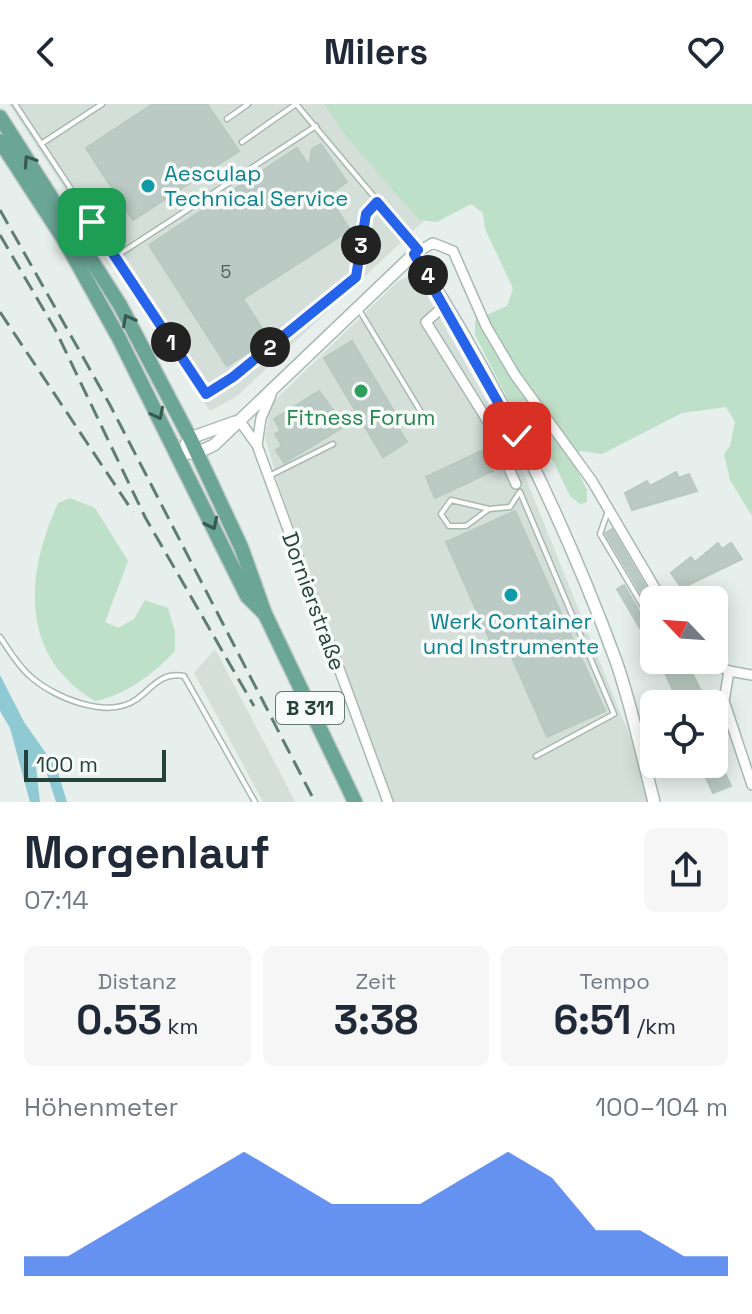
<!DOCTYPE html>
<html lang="de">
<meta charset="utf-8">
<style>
body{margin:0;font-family:"Space Grotesk",sans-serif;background:#f6f6f7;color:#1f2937;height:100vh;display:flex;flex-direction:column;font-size:30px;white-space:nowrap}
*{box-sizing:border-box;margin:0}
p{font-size:26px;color:#747a83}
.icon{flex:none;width:44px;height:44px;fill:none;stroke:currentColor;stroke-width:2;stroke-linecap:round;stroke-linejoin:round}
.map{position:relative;height:698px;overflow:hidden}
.sheet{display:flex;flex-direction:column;background:#fff;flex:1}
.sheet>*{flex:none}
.needle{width:52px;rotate:295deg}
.controls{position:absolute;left:640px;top:482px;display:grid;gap:16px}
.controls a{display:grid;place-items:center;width:88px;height:88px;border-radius:12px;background:#fff;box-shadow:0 4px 20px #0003;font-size:40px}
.scale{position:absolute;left:24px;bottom:20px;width:142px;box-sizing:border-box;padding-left:8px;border:4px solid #24423a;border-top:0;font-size:22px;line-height:28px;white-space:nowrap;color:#24423a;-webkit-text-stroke:6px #f7fbf9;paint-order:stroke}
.pin{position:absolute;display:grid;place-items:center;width:68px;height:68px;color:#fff;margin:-34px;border-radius:16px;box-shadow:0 4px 12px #0006}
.km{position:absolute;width:40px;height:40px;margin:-20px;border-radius:50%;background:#222;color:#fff;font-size:22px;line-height:40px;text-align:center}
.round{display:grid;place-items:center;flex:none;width:84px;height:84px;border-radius:12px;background:#f6f6f7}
.headline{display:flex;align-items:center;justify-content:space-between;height:136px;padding:0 24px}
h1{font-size:44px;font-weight:700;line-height:60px}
.figures{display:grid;grid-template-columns:repeat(3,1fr);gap:12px;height:136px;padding:8px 24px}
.figures div{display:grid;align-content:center;border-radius:12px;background:#f6f6f7;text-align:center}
.figures b{font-size:40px;font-weight:700}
.figures small{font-size:22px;font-weight:400}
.figures p{font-size:22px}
.chart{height:224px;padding:16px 24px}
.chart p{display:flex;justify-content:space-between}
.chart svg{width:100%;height:144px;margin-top:8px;fill:#2563eb;opacity:.7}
header{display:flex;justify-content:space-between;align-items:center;height:104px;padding:0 24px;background:#fff;font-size:36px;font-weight:700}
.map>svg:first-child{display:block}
</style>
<header><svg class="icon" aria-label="back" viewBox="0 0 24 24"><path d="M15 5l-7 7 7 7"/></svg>Milers<svg class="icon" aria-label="heart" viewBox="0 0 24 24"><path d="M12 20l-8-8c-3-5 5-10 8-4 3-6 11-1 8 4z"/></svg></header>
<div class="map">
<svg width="752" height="698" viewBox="0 0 752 698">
<rect width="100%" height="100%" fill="#e6efeb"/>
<g fill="#d4dfda">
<polygon points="9,0 334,0 426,115 236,293 210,307"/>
<polygon points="415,170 502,324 526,375 632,638 648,698 394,698 281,388 265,334 271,300 398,177"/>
<polygon points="215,545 283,674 295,698 263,698 194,569"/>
</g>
<g fill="#bfe0c8">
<polygon points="324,0 752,0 752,412 730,376 724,350 730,342 735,318 726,303 682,309 602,350 580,347 574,360 587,386 587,398 580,400 570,392 554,359 520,319 475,231 475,216 507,202 513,184 485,125 483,109 471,100 437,118 419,116 348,35"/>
<path d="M70,394L95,404L128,457L105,518L118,524L134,515L145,496L168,504L175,528V547C155,569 124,592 95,597C19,552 25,471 58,399Z"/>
</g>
<polygon fill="#8ec9d4" points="0,571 24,618 57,665 67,698 56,698 43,658 36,663 40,698 30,698 10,624 0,607"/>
<g fill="#bbcac4" stroke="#b8c9c2" stroke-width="2">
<polygon points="153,0 207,0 239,47 133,116 86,44"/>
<polygon points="321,40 347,78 328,91 350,126 243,195 269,235 227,262 149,141 297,44 309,62 312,45"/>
<polygon points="352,237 398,314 394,317 407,338 383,353 324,254"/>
<polygon points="319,287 345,322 284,359 276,346 282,342 275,330 281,327 274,315"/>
<polygon points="483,346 493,367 435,394 426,373"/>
<polygon points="676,368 679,374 689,370 697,387 632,406 625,389 647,377 650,382"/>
<polygon points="515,407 605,607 547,633 508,544 496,550 446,438"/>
<polygon points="612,425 654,497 653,509 605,429"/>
<polygon points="718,439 722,445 731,439 742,455 682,484 671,469 691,453 695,458"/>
<polygon points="624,481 654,533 654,548 617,485"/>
<polygon points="659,556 669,556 679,568 684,563 680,556 690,556 693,561 689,563 701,587 677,595"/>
<polygon points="724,667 731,682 713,689 706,674"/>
</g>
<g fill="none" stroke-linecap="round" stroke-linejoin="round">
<g stroke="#a8b8b2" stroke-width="7">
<g id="service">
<polyline points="15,0 206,290 233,273 356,173 366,110 377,98"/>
<polyline points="296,0 418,145"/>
<polyline points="227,15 248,0"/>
<polyline points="242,38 296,0"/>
<polyline points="41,40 102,0"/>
<polyline points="115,153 316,22"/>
<polyline points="358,204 424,313"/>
<polyline points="271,371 333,340"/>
<polyline points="520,388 614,610 536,652"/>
<polyline points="489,405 466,422 449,422 441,410 451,396 489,405 510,403 519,389"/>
<polyline points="608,407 600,430 654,521"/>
<path d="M0,533C9,546 18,562 30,572C54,594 108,616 137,595C153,583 161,568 184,572L255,698"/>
<polyline points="674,556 679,563"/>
</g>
</g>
<g stroke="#a8b8b2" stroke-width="12">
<g id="minor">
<polyline points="414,150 433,139 453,147 486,222 515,271 592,377 662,496"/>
<polyline points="445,201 426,218 487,316 516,380"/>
<polyline points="239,316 257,341 388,698"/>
<polyline points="257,341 261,314 271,291"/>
<polyline points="707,556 729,567 752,571"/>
<polyline points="729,567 724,597 752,681"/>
</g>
</g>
<g stroke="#a8b8b2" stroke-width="14">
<g id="tertiary">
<polyline points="186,340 190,334 235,318"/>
<path d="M179,349H197L214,341L414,150C495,274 565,418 616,557C632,603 642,652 654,698"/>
</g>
</g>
<g stroke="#c2cac8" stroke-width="17">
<g id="primary">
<polyline points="0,13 120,201 190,334 241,443 265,510 355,698"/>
<polyline points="0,37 65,137 119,234 247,492 265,510"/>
</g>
</g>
<use href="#service" stroke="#fff" stroke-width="4"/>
<use href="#minor" stroke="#fff" stroke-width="9"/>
<use href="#tertiary" stroke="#fff" stroke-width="11"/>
<use href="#primary" stroke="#6aa596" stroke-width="14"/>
<g stroke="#5f7d75" stroke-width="3" stroke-dasharray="16 8" stroke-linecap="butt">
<polyline points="0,106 110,301 315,698"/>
<polyline points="0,131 55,225 145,413 254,602"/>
<polyline points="0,208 133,408"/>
</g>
</g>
<defs><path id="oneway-chevron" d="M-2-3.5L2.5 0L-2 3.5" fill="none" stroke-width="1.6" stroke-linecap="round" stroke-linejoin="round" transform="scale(2)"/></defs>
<g stroke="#365b51">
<use href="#oneway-chevron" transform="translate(29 57) rotate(-123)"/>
<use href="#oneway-chevron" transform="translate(128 216) rotate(-118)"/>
<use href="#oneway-chevron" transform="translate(158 310) rotate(63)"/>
<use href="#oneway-chevron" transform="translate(212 420) rotate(64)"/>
</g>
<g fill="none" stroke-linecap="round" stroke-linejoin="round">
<g stroke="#fff" stroke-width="16">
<polyline id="route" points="92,118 206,290 233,273 356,173 366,110 377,98 418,146 414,150 517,332"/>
</g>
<use href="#route" stroke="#2563eb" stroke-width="10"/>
</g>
<g fill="#0f9aa8" stroke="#f7fbf9" stroke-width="3">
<circle cx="148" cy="82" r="8"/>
<circle cx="511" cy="491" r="8"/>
</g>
<circle fill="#2e9e5b" stroke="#f7fbf9" stroke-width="3" cx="361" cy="287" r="8"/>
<g text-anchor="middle" stroke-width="7" stroke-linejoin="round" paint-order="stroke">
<g font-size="18" fill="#4a645c">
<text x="226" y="174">5</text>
</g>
<rect fill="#f7fbf9" stroke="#637a73" stroke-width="2" x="276" y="588" width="68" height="32" rx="6"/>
<g font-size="20" font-weight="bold" fill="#24423a">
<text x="310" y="611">B 311</text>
</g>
<g font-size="22" fill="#0d838f" stroke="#f7fbf9" text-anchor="start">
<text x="164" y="77">Aesculap<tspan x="164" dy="25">Technical Service</tspan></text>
<text x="511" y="525" text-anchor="middle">Werk Container<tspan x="511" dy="25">und Instrumente</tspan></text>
</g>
<g font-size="22" fill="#27864d" stroke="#f7fbf9">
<text x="361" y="321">Fitness Forum</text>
</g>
<g font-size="22" fill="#24423a" stroke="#f7fbf9">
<text transform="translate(314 497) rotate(70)" y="8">Dornierstraße</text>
</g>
</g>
</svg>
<div class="controls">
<a><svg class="needle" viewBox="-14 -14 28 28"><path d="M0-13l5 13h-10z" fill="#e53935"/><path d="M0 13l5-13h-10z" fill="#747a83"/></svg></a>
<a><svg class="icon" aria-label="locate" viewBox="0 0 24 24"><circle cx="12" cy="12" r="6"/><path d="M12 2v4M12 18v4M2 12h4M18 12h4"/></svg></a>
</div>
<div class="scale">100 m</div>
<div class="pin" style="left:92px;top:118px;background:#1e9e55"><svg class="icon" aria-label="arrive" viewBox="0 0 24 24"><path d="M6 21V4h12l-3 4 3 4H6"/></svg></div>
<div class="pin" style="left:517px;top:332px;background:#d93025"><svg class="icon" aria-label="check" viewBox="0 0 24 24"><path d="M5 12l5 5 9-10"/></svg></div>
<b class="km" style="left:171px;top:238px">1</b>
<b class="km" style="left:270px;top:243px">2</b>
<b class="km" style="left:361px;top:141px">3</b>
<b class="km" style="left:428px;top:171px">4</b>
</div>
<section class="sheet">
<div class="headline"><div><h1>Morgenlauf</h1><p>07:14</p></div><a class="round"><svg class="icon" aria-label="share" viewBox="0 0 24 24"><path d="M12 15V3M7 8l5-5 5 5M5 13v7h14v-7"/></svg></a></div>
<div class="figures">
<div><p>Distanz</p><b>0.53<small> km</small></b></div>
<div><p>Zeit</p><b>3:38</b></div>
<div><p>Tempo</p><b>6:51<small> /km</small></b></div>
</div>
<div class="chart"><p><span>Höhenmeter</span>100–104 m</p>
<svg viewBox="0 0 160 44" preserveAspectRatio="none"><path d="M0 44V38L10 38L20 30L30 22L40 14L50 6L60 14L70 22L80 22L90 22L100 14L110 6L120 14L130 30L140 30L150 38L160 38V44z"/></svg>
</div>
</section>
